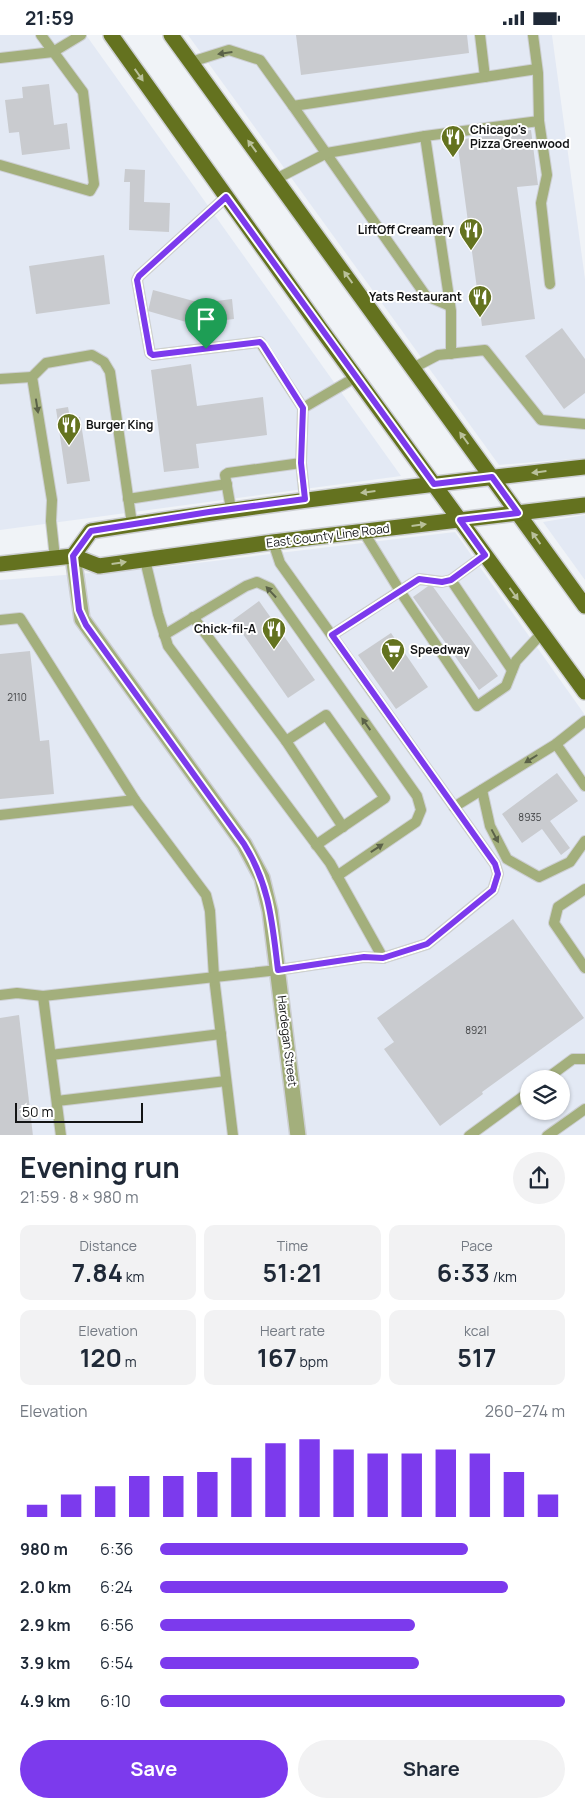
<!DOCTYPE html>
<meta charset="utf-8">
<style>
body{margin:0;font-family:Manrope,sans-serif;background:#f2f2f3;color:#1f2937;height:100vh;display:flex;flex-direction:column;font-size:19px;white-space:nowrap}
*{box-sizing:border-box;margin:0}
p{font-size:16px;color:#747a83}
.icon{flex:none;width:28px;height:28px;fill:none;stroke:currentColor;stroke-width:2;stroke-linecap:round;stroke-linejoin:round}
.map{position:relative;height:1100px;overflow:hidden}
.side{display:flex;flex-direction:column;background:#fff;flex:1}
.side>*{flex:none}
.buttons{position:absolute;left:520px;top:1035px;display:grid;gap:10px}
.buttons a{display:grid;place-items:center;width:50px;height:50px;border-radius:50%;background:#fff;box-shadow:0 1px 4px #0004;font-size:25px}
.scale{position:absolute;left:15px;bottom:12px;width:128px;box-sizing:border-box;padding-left:5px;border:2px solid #131415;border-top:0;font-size:14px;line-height:18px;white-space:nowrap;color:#131415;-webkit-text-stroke:4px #fff;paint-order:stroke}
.pin{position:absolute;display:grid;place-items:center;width:42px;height:42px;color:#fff;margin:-51px -21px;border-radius:50% 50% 50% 0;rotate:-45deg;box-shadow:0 0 5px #0007}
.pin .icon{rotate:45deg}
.round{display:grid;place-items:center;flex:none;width:52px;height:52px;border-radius:26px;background:#f2f2f3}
.summary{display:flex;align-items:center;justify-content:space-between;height:85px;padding:0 20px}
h1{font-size:28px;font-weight:700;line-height:38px}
.stats{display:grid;grid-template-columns:repeat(3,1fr);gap:8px;height:85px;padding:5px 20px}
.stats div{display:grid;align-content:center;border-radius:10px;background:#f2f2f3;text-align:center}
.stats b{font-size:25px;font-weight:700}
.stats small{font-size:14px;font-weight:400}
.stats p{font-size:14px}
.chart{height:140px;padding:10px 20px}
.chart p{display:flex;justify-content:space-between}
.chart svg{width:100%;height:90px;margin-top:5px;stroke:#7c3aed;stroke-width:6}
.primary-button{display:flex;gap:10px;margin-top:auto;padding:10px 20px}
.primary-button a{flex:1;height:58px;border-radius:30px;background:#7c3aed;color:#fff;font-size:20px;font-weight:700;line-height:58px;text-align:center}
.primary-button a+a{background:#f2f2f3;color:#1f2937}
ul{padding:0 20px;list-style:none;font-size:16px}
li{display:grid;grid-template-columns:80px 60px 1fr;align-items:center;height:38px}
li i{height:12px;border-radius:6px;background:#7c3aed}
.status{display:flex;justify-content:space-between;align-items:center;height:35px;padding:0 25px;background:#fff;direction:ltr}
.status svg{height:14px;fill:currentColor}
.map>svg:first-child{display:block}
</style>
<div class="status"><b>21:59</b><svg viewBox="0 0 49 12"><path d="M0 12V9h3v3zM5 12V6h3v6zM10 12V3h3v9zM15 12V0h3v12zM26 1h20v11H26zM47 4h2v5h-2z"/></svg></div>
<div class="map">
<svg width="585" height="1101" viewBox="0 0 585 1101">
<rect width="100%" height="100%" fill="#f0f3f7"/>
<g fill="#e3e9f4" fill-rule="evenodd">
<polygon points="0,0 86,0 401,441 0,495"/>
<polygon points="188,0 552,0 585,244 585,423 499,430"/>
<polygon points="585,480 585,545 543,487"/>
<path d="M455,497L585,680V1100H0V545L155,533ZM529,1044H561V1076H529Z"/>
</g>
<g fill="#c9cbcf">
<polygon points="296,0 467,0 469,18 301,40"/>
<polygon points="49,49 54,90 67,88 70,114 22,120 19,97 9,98 5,65 23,63 22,52"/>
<polygon points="531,95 538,150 517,152 535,284 482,291 457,105"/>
<polygon points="125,134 145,135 144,167 170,168 169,197 129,195 130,147 124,147"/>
<polygon points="104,220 110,269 36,279 29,231"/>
<polygon points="153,255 201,268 232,264 234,284 193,289 148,276"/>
<polygon points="562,293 585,324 585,358 564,374 525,321"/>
<polygon points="191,329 197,371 263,362 267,400 196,409 199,433 164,437 151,335"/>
<polygon points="68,372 70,383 80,382 90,446 67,449 56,374"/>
<polygon points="431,549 498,641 479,655 413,562"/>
<polygon points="259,566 315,645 288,663 233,585"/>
<polygon points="391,598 428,652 396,674 358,620"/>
<polygon points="30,616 40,706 49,705 54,759 0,764 0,619"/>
<polygon points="557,738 578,766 550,786 570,813 561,820 542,794 522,808 502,779"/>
<polygon points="513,884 584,983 482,1057 483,1059 440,1091 384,1014 394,1007 377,983"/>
<polygon points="19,980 33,1101 0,1101 0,983"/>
</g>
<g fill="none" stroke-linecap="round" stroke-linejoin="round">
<g stroke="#cdcfd3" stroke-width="12">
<g id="lane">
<polyline points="480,0 485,42"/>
<polyline points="533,0 538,38 539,86"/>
<polyline points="0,23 53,17 81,0"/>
<polyline points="191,27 229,15 260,25 293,71 537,34"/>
<polyline points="293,71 426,261 450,271"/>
<polyline points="0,130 90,156 94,149 83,57 41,0"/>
<polyline points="276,144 327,118 425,101"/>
<polyline points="226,162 139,241 137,245 150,318 153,320 260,307 303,373"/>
<polyline points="451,319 451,276 425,101 539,86 547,140 541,168 550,249"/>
<polyline points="413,333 438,320 485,315 541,385 585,389"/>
<polyline points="0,344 32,342"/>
<polyline points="128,464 227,449"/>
<polyline points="305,465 301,428 303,373 356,342"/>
<polyline points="231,474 225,440 228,438 301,428"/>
<polyline points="273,507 280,528 495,829 498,839 493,855 427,909 383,923"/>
<polyline points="485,520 451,545 442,547 419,544 400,556 477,671 506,651 516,626 542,598"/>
<polyline points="55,523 51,486 52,465 32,342 46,328 92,320 104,327 110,337 132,489"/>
<polyline points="451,545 512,635"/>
<polyline points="193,582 286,706 326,680 385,763 316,810"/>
<polyline points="0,585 20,583 135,765 0,780"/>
<polyline points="164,600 246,551 257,547 270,553 417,761 421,775 416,787 337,841"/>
<polyline points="332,600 400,556 363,496"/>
<polyline points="286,706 343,792"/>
<polyline points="556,709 585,751"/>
<polyline points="482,755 490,791 507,824 539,842 570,827 585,806"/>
<polyline points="135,765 206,860 210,876 214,942 233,1101"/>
<polyline points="454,772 556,709 585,686"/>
<polyline points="585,854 558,872 554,888 585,933"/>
<polyline points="0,960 17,958 43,961 278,935 364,922 383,923 330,828 168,611 158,579 145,525"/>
<polyline points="43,961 61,1101"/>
<polyline points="51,1020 221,999"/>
<polyline points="546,1044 573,1024 585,1024"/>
<polyline points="57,1066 226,1046"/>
<polyline points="469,1101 529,1057"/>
<polyline points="547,1101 585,1074"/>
</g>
</g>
<g stroke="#cdcfd3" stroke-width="18">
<polyline id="street" points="73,521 82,584 244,809 262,843 270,876 298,1101"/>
</g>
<g stroke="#cdcfd3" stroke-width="18">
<g id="primary">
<polyline points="111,0 320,293 585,657"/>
<polyline points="171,0 585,571"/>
<path d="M73,521L91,496C255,470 420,450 585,432"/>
<polyline points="0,529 73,521 99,531 273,507 585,470"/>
</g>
</g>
<use href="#lane" stroke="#a3af7c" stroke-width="10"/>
<use href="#street" stroke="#a3af7c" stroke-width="15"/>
<use href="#primary" stroke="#64721f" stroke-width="15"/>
</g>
<defs><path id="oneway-solid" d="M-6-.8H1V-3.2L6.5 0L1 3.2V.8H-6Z" transform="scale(1.25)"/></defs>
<g fill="#5b6248">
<use href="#oneway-solid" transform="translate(225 18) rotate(172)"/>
<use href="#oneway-solid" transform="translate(37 371) rotate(81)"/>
<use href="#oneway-solid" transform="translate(271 557) rotate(-133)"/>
<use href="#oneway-solid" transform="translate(366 689) rotate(-125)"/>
<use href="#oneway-solid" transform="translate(531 724) rotate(148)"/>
<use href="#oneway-solid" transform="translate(495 801) rotate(62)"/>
<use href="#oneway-solid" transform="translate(377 813) rotate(-34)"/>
</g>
<g fill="#b9c09a">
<use href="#oneway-solid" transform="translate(139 40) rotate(55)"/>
<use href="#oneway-solid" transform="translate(252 111) rotate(-126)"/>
<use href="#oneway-solid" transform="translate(348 242) rotate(-126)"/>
<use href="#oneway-solid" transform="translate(464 403) rotate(-126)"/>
<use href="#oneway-solid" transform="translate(539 437) rotate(173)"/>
<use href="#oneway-solid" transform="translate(368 457) rotate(173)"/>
<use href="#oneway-solid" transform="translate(419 490) rotate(-7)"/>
<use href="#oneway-solid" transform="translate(536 503) rotate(-126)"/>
<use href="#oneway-solid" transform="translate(119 528) rotate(-8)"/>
<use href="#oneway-solid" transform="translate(514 559) rotate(54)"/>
</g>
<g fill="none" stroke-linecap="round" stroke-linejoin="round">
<g stroke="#fff" stroke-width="10">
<path id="route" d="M226,162L434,449L492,442L518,478L460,485L485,520L451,545L442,547L419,544L332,600L495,829L498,839L493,855L427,909L383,923L364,922L278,935C272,887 270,851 244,809L86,590L79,575L73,521L91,496L209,477L305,464L301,428L303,373L263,310L260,307L153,320L150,318L137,245L139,241Z"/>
</g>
<use href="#route" stroke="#7c3aed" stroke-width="6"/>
</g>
<defs>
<g id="restaurant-pin" transform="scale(1.25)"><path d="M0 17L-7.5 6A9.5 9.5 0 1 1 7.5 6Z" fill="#64731f" stroke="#fff"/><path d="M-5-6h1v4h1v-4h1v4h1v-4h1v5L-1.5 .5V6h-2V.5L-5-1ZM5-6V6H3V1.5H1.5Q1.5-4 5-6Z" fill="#fff"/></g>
<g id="supermarket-pin" transform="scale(1.25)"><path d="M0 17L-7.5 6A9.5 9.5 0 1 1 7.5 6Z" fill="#64731f" stroke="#fff"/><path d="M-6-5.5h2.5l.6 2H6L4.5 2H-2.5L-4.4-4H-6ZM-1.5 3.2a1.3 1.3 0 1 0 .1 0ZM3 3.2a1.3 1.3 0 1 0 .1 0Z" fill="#fff"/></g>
</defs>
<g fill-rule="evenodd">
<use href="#restaurant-pin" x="453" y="102"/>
<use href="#restaurant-pin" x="471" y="195"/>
<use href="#restaurant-pin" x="480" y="262"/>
<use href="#restaurant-pin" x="69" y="390"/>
<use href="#restaurant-pin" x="274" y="594"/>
<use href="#supermarket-pin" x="393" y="615"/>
</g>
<g text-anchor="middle" stroke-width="4" stroke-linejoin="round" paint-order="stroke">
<g font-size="10" fill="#404244">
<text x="17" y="666">2110</text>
<text x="530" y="786">8935</text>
<text x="476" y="999">8921</text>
</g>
<g font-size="12" font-weight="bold" fill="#131415" stroke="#fff" text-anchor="start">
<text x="470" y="99">Chicago's<tspan x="470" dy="14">Pizza Greenwood</tspan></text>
<text x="454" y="199" text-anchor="end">LiftOff Creamery</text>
<text x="462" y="266" text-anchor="end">Yats Restaurant</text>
<text x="86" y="394">Burger King</text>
<text x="256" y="598" text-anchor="end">Chick-fil-A</text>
<text x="410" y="619">Speedway</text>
</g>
<g font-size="12" fill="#131415" stroke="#fff">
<text transform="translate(328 501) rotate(-7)" y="4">East County Line Road</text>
<text transform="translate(287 1006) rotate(83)" y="4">Hardegan Street</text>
</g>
</g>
</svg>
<div class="buttons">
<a><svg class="icon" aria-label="layers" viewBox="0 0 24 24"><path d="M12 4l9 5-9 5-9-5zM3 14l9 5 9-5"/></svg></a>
</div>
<div class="scale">50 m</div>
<div class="pin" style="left:206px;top:314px;background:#1e9e55"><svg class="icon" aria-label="arrive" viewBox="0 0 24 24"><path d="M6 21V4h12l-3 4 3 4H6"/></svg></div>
</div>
<section class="side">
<div class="summary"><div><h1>Evening run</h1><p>21:59 · 8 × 980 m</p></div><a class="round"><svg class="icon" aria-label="share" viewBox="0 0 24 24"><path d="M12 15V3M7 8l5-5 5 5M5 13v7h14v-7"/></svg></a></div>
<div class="stats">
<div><p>Distance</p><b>7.84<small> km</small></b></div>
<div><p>Time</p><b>51:21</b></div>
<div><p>Pace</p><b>6:33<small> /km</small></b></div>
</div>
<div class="stats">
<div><p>Elevation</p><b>120<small> m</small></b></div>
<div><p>Heart rate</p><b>167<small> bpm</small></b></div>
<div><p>kcal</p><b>517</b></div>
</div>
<div class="chart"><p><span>Elevation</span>260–274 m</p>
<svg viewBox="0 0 160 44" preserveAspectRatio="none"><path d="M5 44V38M15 44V33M25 44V29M35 44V24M45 44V24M55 44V22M65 44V15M75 44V8M85 44V6M95 44V11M105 44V13M115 44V13M125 44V11M135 44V13M145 44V22M155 44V33"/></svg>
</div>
<ul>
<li><b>980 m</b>6:36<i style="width:76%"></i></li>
<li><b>2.0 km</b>6:24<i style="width:86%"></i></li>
<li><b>2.9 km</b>6:56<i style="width:63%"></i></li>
<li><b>3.9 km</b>6:54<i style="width:64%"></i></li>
<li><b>4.9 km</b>6:10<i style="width:100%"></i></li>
</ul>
<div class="primary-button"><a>Save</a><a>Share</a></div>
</section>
